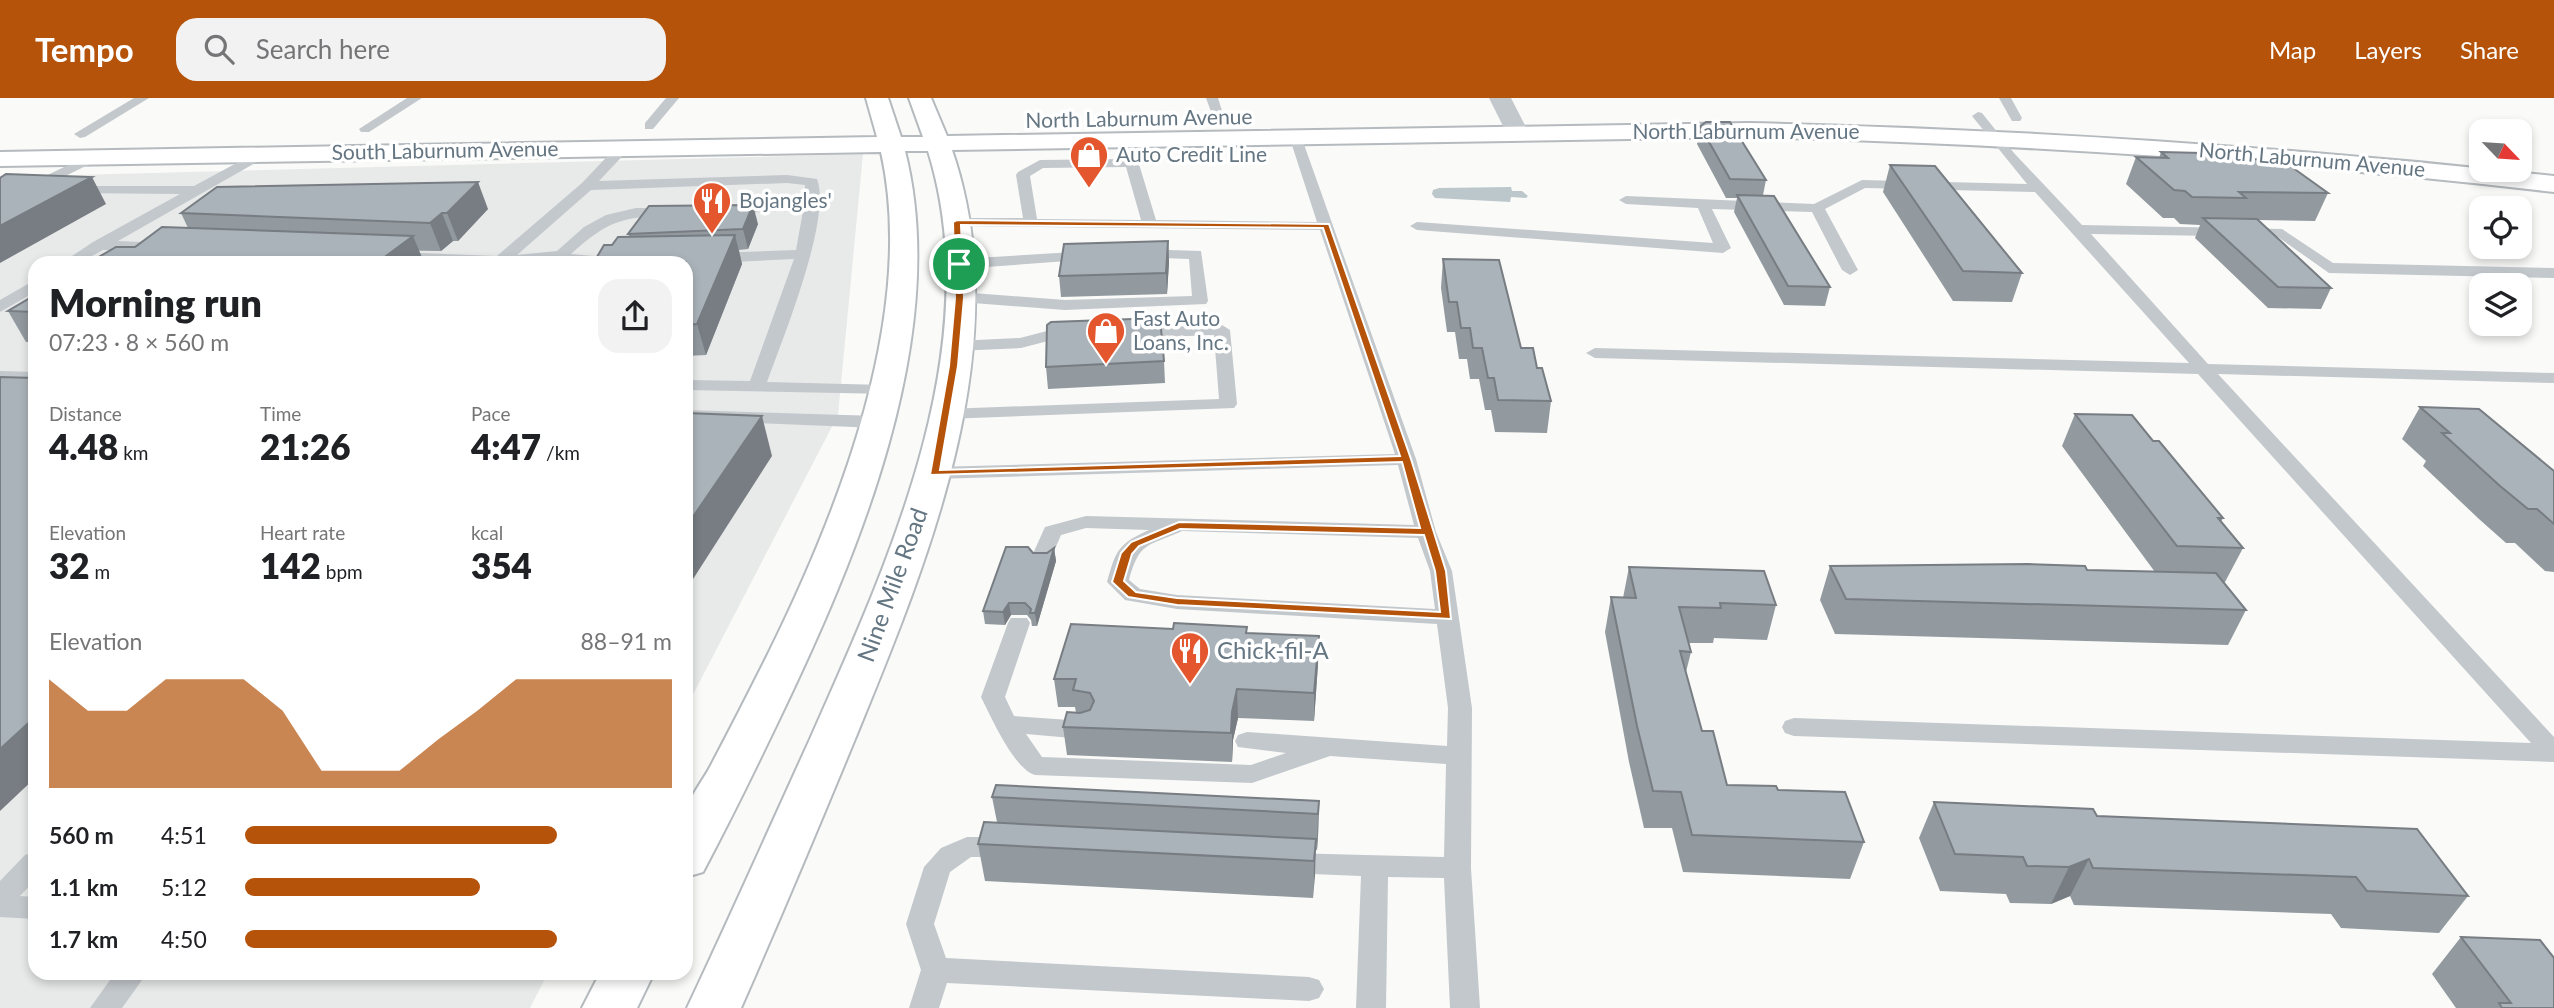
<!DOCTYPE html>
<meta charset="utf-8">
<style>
body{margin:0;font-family:Lato,sans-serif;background:#f2f2f2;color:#202124;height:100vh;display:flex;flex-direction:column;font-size:26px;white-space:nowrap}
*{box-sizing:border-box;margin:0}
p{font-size:23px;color:#757577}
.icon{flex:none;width:38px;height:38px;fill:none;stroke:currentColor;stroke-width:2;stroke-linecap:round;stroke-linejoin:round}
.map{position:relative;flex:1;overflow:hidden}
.drawer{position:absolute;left:28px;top:158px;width:665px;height:724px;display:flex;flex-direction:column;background:#fff;border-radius:21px;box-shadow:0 4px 10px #0003}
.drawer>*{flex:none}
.needle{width:46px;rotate:115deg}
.tools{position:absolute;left:2469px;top:21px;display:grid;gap:14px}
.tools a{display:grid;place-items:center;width:63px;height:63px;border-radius:14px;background:#fff;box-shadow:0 4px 10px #0003;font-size:35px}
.pin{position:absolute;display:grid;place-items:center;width:60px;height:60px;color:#fff;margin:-30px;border:4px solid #fff;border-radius:50%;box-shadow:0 2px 7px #0007}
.round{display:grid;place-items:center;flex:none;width:74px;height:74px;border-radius:21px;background:#f2f2f2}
.overview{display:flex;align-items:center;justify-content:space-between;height:119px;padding:0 21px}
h1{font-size:38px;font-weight:800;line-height:52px}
.figures{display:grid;grid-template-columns:repeat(3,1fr);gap:10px;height:119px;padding:7px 21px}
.figures div{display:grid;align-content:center}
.figures b{font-size:35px;font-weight:800}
.figures small{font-size:19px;font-weight:400}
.figures p{font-size:19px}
.chart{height:196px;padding:14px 21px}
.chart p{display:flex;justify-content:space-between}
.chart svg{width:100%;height:126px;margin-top:7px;fill:#b45309;opacity:.7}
ul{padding:0 21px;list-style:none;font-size:23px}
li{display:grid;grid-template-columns:112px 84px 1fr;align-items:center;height:52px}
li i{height:18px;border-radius:9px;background:#b45309}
header{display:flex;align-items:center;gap:42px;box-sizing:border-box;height:98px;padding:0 35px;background:#b45309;color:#fff}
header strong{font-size:33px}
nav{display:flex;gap:38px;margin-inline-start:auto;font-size:24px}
.search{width:490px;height:63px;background:#f2f2f2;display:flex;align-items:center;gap:18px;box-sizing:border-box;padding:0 24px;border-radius:21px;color:#757577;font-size:26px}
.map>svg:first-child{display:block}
</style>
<header>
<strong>Tempo</strong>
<div class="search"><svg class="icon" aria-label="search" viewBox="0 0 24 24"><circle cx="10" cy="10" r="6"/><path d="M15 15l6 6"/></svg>Search here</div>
<nav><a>Map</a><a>Layers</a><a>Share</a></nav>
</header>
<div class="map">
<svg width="2554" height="910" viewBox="0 0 2554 910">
<rect width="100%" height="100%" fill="#fafaf8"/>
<polygon fill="#e8e9e9" points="863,56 838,317 686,610 686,164 35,164 35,875 548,875 530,910 0,910 0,79"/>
<polygon fill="#bbc7cb" points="1511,89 1512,93 1522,93 1528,98 1526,100 1511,99 1510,104 1435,100 1432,96 1433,92 1439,90"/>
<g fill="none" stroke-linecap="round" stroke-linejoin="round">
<g stroke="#b5babe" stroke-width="4">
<g id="primary">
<path d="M866,0H888L901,39H923L909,0H931L947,38L1748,25C2017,31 2288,49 2554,78V94C2286,63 2018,46 1748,39L952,52C1019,246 928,463 855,641C818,731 780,821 741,910H687C729,821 769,731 810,641C888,465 989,248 928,53H905C952,238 856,462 777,626C753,676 729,725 703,774L686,779C686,759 683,736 686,716C688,701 703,682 710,669C730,631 749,594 768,556C839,412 917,215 881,54L0,68V54L877,39Z"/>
<polygon points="600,875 654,875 637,910 582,910"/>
</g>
</g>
<g fill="#c3c8cc" fill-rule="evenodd">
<polygon points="134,0 149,0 85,39 80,40 74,36"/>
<polygon points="407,0 422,0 369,34 361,34 359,31"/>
<polygon points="666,0 679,0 653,31 645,31 645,25"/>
<polygon points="1206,0 1218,0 1224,19 1222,22 1214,22"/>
<polygon points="1999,0 2011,0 2022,20 2020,23 2012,23"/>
<polygon points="1978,14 1982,15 2014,55 2082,127 2282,131 2333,165 2554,170 2554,180 2329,175 2278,139 2091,136 2208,266 2554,275 2554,285 2218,276 2554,639 2554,664 1794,638 1785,635 1782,629 1785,623 1794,620 2531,645 2198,276 1595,260 1586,255 1595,250 2189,265 2035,94 1865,90 1825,111 1858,172 1850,177 1842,172 1812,114 1712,111 1731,150 1723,155 1417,132 1410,128 1417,124 1713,145 1698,110 1626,106 1619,102 1626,98 1814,106 1862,82 2027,86 1972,18"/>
<path d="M1295,34L1301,38L1416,361L1436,434L1452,473L1472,610L1471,770L1480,910H1450L1444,780L1388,779L1386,910H1356L1361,778L1287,775L1277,772L1273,765L1277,758L1287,755L1444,759L1446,666L1330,658L1252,685L1035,677C1014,671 991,619 981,599L1008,525L1011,520H1027L1030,525L1005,599L1014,618L1083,623L1092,626L1095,632L1092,638L1083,641L1026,636L1042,659L1251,667L1286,655L1238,649L1235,643L1238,637L1247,634L1447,648L1448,610L1437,526L1177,511L1125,502L1107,484C1116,452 1118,446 1149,432L1086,430L1061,437L1049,465H1035L1031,460L1045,429L1086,418L1414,427L1398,367L934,381L924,375L934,369L1395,356L1320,132L957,128L950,124L957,120H1023L1016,77L1018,74L1040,62L1124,61L1121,53L1128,49L1135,53L1156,122L1317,124L1289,38ZM1126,69L1141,122L1037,121L1030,78L1043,70ZM1182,433L1418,440L1430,473L1435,511L1177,497L1140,491L1129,482C1140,443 1147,449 1182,433Z"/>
<path d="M623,46L630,50L599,83L787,77L817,81C832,120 783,240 767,284L884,287L890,288L893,292L890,296L686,292V282L750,283L794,161L712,165L704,160L712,155L796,152L803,113L727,115L720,111L727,107L804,105L805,87L787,85L591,92L517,157L557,153L584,129L606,117L636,110H679V116L674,117C623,119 610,121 571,156L604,159L611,164H563C554,159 542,164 532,164C511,165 397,168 387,159L395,154L497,158L582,85L618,47Z"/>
<polygon points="259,53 264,54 264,60 118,143 163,145 171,150 168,153 103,152 81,164 63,164 93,144 180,96 69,95 62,91 64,88 194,88"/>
<polygon points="91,56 96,57 96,63 0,110 0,100"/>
<polygon points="1139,151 1201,153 1208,203 1206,206 1065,212 960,204 952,199 960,194 1065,202 1192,198 1189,161 1134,159 1131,156"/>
<polygon points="1090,153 1095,155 1098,158 1095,161 959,171 951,166 959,161"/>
<polygon points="35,182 35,194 0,214 0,202"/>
<polygon points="1222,227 1230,232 1237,306 1234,310 946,321 937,316 946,311 1219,301 1214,237 1136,240 1128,235 1136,230"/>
<polygon points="1075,232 1083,237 1081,241 1048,243 1021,250 956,253 948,248 956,243 1020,240 1047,233"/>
<polygon points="0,273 35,274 35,284 0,283"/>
<polygon points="686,312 878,318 887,324 878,330 686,322"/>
<polygon points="967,739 1007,739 1016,742 1020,749 1016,756 1007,759 971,759 950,774 934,826 946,860 1309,879 1319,882 1324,891 1319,900 1309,903 947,885 939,910 909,910 921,872 906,826 924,769 941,750"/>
<polygon points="35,754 35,782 20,798 35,799 35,821 0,819 0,783 25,757"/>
<polygon points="115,875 147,875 122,910 90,910"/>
</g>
<polygon fill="#c3c8cc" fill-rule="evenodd" points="1489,0 1511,0 1529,35 1525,40 1509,40"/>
<use href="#primary" fill="#fff" fill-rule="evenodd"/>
</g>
<g fill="#929a9f">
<polygon points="1700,28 1766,82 1763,97 1830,189 1825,208 1784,207 1734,114 1737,100 1726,100 1697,46"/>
<polygon points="2161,54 2250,61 2328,95 2315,123 2257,122 2331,190 2321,211 2268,210 2195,140 2200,127 2180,126 2174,120 2163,120 2126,86 2136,59 2159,60"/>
<polygon points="1890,67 2022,175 2012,204 1953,203 1883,94"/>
<polygon points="488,111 458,143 453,143 441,153 135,149 188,130 181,115"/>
<polygon points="758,126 748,151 739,152 742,166 706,257 686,258 686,164 612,147 629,138 628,136"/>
<polygon points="1168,143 1169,164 1167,196 1061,199 1059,178"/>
<polygon points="1443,161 1521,250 1537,270 1551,303 1547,335 1495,334 1491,312 1485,312 1479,281 1470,281 1467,261 1459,261 1455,234 1447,234 1441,190"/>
<polygon points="35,197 35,244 26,244 8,213"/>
<polygon points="1164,263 1165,285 1048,291 1046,269"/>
<polygon points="2420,309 2554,373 2554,474 2545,473 2515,445 2506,445 2479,421 2423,368 2426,363 2402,341"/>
<polygon points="2075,316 2153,343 2223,420 2221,424 2243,450 2225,484 2223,484 2246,512 2228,547 1835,536 1820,502 1830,468 2155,474 2062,348"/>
<polygon points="1054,450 1056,463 1037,528 1032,528 1031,522 1027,517 1011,517 1005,527 985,526 983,513 1033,455 1047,455"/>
<polygon points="1629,469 1776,507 1767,542 1714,540 1713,545 1688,545 1691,554 1686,574 1702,633 1727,687 1778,692 1864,744 1850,781 1683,774 1672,730 1644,730 1629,664 1605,534 1611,499 1623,500"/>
<polygon points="1247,535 1318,566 1314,623 1238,620 1233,642 1232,664 1067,657 1063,629 1076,615 1075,609 1058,609 1054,581"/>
<polygon points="992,699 1319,703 1318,739 1317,752 1315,752 1313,800 985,783 978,746 997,724"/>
<polygon points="1934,704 2097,718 2468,798 2439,835 2341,830 2331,816 2074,807 2070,798 2051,806 2010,805 2006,796 1940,793 1919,740"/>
<polygon points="2461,839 2554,910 2456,910 2432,876"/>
</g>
<g fill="#777d82">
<polygon points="92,79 106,106 0,165 0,128"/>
<polygon points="478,84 488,111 458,143 447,115"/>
<polygon points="753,107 758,126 748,151 743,131"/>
<polygon points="442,115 453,143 441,153 430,125"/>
<polygon points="735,137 742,166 706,257 697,226"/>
<polygon points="413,138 424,164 378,164"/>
<polygon points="1168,143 1169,164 1167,196 1166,175"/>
<polygon points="762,318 772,358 686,492 686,429"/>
<polygon points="1054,450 1056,463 1037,528 1035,515"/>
<polygon points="1009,505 1011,517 1005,527 1003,514"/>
<polygon points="1319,538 1318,566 1314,623 1314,595"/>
<polygon points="1237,591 1238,620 1233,642 1232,664 1232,614"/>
<polygon points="35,619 35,680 0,713 0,651"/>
<polygon points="1319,703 1318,739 1317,752 1318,716"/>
<polygon points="1316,741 1315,778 1313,800 1314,763"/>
<polygon points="2089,761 2070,798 2051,806 2069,769"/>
</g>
<g fill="#aab3b9" stroke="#777d82" stroke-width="2">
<polygon points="1706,24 1730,24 1766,82 1730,81 1700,28"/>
<polygon points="2161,54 2243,56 2250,61 2282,62 2328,95 2239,94 2246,100 2192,99 2185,93 2174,92 2136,59 2168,60"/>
<polygon points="1890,67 1935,68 2022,175 1963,173"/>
<polygon points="6,76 92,79 0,128 0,80"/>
<polygon points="478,84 447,115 442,115 430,125 181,115 217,89"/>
<polygon points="1737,97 1774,98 1830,189 1788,188"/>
<polygon points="753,107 743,131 628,136 649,108"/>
<polygon points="2203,120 2257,121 2331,190 2278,189"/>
<polygon points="162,129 413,138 378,164 90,164 116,149 135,149"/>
<polygon points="735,137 697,226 686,227 686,164 594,164 604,147 612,147 618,139"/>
<polygon points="1168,143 1166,175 1059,178 1064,146"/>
<polygon points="1443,161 1499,162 1521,250 1533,250 1537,270 1542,270 1551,303 1498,302 1494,280 1488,280 1482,250 1473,250 1470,230 1461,230 1457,204 1449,204"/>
<polygon points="35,197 35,214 8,213"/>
<polygon points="1160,220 1164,263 1046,269 1047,227 1051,224"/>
<polygon points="0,279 35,280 35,619 0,651"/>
<polygon points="2420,309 2479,311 2554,373 2554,426 2537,411 2528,411 2500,388 2442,335 2450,335"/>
<polygon points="686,315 762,318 686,429"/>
<polygon points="2075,316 2132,317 2153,343 2159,343 2223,420 2218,420 2243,450 2177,448"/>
<polygon points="1006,449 1028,449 1033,455 1047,455 1054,450 1035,515 1030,515 1031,511 1025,505 1009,505 1003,514 983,513"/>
<polygon points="2028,466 2085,468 2087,472 2216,475 2246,512 1846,501 1830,468"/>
<polygon points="1629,469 1764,473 1776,507 1720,505 1721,510 1679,509 1691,554 1680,553 1702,633 1713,633 1727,687 1776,688 1778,692 1845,694 1864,744 1692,737 1681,694 1653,693 1637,628 1611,499 1636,500"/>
<polygon points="1174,525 1247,529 1246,535 1319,538 1314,595 1237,591 1232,614 1231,635 1063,629 1067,614 1080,615 1090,612 1094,603 1090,595 1073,592 1076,581 1054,581 1071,526 1173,531"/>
<polygon points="996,687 1319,703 1318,716 992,699"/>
<polygon points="1934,704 2093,711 2097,718 2417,731 2468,798 2367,793 2356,779 2093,770 2089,761 2069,769 2027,768 2023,759 1955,756"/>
<polygon points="984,724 1316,741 1314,763 978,746"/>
<polygon points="2461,839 2540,842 2554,860 2554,910 2502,910 2499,905 2511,905"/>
</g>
<path fill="#b45309" stroke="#fff" stroke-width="2" fill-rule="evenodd" d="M957,122L1329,126L1411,361L1446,473L1451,521L1177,507L1128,499L1112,484L1121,455L1131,444L1179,424L1420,430L1402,364L930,377L949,268L955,200L953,124ZM961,127L1323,130L1400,358L940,372L958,268L964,200ZM1180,431L1424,437L1435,473L1440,514L1177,500L1136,494L1124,483L1132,456L1139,448Z"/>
<defs>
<g id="shop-pin" transform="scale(2.0125)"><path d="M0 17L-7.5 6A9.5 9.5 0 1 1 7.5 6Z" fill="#e4572e" stroke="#fff"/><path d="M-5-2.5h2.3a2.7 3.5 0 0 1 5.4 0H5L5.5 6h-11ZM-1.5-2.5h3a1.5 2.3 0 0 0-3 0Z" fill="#fff"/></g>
<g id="restaurant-pin" transform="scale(2.0125)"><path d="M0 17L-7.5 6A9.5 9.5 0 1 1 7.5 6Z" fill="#e4572e" stroke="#fff"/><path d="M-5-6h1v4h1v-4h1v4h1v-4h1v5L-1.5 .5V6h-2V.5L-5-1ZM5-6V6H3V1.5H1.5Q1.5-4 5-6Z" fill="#fff"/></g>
</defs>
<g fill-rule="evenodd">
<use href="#shop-pin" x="1089" y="57"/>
<use href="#restaurant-pin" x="712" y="103"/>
<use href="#shop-pin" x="1106" y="233"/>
<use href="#restaurant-pin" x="1190" y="553"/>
</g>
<g text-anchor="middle" stroke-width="7" stroke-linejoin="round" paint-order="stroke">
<g font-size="21" fill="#657683" stroke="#fff">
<text transform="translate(1139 21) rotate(-1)" y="7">North Laburnum Avenue</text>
<text x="1746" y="41">North Laburnum Avenue</text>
<text transform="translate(445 53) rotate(-1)" y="7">South Laburnum Avenue</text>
<text transform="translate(2312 62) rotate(5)" y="7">North Laburnum Avenue</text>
</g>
<g font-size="21" fill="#657683" stroke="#fff" text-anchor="start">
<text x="1116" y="64">Auto Credit Line</text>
<text x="739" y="110">Bojangles'</text>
<text x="1133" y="228">Fast Auto<tspan x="1133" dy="24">Loans, Inc.</tspan></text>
</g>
<g font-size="24" fill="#657683" stroke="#fff">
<text transform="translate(893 487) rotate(-70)" y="8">Nine Mile Road</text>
</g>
<g font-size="24" fill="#657683" stroke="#fff" text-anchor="start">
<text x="1217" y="561">Chick-fil-A</text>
</g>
</g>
</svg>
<div class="tools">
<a><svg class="needle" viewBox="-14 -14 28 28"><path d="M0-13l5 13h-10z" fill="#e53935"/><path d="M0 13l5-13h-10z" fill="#757577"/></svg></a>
<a><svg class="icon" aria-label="locate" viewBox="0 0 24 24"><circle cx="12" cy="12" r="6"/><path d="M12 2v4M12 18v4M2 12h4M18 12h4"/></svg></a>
<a><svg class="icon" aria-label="layers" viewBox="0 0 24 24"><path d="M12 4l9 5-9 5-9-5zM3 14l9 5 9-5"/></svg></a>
</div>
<div class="pin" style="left:959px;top:166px;background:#1e9e55"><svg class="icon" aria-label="arrive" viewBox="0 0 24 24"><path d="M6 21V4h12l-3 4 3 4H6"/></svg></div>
<section class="drawer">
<div class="overview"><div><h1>Morning run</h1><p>07:23 · 8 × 560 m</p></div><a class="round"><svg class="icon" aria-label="share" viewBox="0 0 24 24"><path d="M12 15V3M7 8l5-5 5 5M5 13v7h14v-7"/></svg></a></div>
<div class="figures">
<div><p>Distance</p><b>4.48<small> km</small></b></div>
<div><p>Time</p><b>21:26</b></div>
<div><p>Pace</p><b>4:47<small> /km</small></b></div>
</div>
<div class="figures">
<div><p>Elevation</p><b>32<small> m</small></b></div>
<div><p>Heart rate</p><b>142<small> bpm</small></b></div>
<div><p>kcal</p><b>354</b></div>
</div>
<div class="chart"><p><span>Elevation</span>88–91 m</p>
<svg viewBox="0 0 160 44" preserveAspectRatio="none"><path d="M0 44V6L10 17L20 17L30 6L40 6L50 6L60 17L70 38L80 38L90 38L100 27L110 17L120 6L130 6L140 6L150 6L160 6V44z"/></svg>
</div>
<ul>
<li><b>560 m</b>4:51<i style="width:73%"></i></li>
<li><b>1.1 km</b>5:12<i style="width:55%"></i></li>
<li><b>1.7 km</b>4:50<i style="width:73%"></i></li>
</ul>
</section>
</div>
